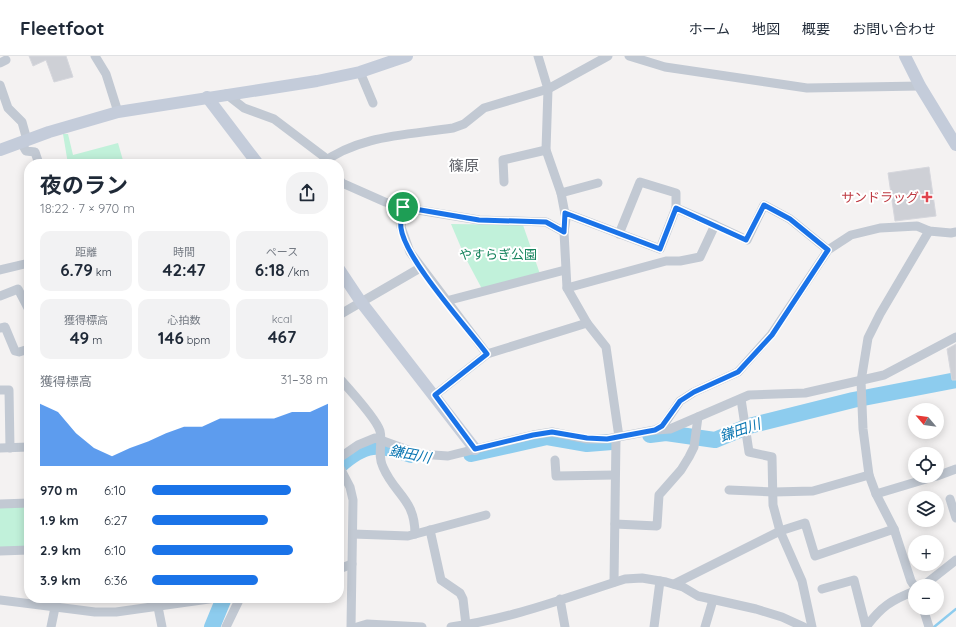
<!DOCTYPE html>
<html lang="ja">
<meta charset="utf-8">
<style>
body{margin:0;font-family:Quicksand,"Noto Sans JP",sans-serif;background:#f2f2f3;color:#1f2937;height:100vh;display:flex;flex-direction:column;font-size:15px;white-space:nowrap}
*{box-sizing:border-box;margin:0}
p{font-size:13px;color:#747a83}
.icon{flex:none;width:22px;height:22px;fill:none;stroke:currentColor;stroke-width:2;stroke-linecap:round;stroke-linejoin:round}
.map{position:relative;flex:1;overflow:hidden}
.side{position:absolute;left:24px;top:103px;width:320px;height:444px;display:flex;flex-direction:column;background:#fff;border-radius:16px;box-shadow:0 2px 10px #0003}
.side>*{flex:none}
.needle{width:26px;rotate:299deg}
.tools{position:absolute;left:908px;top:347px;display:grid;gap:8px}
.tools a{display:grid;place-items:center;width:36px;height:36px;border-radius:50%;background:#fff;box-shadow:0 2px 10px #0003;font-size:20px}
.pin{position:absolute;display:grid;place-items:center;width:34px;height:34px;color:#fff;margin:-17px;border:2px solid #fff;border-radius:50%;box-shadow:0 1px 4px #0007}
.round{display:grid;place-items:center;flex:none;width:42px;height:42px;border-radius:16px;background:#f2f2f3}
.summary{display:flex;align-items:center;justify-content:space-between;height:68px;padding:0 16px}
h1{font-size:22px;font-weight:700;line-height:30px}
.stats{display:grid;grid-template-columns:repeat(3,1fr);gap:6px;height:68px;padding:4px 16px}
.stats div{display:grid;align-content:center;border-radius:10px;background:#f2f2f3;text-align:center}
.stats b{font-size:17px;font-weight:700}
.stats small{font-size:11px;font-weight:400}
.stats p{font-size:11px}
.chart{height:112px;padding:8px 16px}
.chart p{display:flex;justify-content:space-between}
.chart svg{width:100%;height:72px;margin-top:4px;fill:#1a73e8;opacity:.7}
ul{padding:0 16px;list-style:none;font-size:13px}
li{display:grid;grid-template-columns:64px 48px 1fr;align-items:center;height:30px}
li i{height:10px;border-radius:5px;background:#1a73e8}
header{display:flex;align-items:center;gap:24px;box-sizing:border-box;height:56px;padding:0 20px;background:#fff;border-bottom:1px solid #e0e1e3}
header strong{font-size:19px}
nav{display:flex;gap:22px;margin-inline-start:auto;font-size:14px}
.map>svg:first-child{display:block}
</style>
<header>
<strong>Fleetfoot</strong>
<nav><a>ホーム</a><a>地図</a><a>概要</a><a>お問い合わせ</a></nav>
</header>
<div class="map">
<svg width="956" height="571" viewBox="0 0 956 571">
<rect width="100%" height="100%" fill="#f4f2f2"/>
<g fill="#c1f1da">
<polygon points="63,78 68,78 73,99 118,87 124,108 68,108"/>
<polygon points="451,168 523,169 540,218 482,233 465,201"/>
<rect x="0" y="449" width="29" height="44"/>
</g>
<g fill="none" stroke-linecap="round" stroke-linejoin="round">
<polyline stroke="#8dccee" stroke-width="2.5" points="934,571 956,553"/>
<g stroke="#8dccee" stroke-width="16">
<polyline points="650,379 666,377 715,384 749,370 853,344 956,324"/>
<polyline points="471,398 547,381 587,388 612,386"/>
<path d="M339,410C367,385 377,388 411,399"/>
<polyline points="212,571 224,542"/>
</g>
</g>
<g fill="#ced0d6" stroke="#d6d7dd">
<polygon points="29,0 66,0 73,21 54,26 46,4 33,10"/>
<polygon points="929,111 936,160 895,165 888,117"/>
<polygon points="956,288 956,324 952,324 947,293"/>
</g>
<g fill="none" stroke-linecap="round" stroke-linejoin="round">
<g stroke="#c2c9d3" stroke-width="9">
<polyline points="95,0 106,18 118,56"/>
<polyline points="538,0 548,33 546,94 561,137 566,163 564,176"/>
<polyline points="629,0 665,11 807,32 920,30"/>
<polyline points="0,7 6,4"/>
<polyline points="360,16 373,47"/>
<polyline points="0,29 8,52 22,66 27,84"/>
<polyline points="226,38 244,52 274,63 327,103 330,107"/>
<polyline points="21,86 26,95 35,96 39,108"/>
<path d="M321,108C358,79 408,79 453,72L464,68L484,52L548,33L608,0"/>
<polyline points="339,123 342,127 385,146 418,154 479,164 546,166 564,176 567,232 587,267 606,291 619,381"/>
<polyline points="504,126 503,104 546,94"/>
<polyline points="561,137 598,127"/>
<polyline points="403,151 401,171 410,196 487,298"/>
<polyline points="565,157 660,193 676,152 715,169"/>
<polyline points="619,178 640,126 676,137 676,152"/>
<polyline points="0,214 29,207"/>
<polyline points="567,232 666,205 680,205 700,201 715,169 747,184 764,149 790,163 828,194"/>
<polyline points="0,240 18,233 29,254"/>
<polyline points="446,245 565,214"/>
<polyline points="339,259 420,212"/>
<polyline points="0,272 5,271 15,295 19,296 29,293"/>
<path d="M339,325L341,324C350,334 377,364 380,375C383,387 377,399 383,411C395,439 415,443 415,478"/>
<polyline points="0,334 9,334 10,392"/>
<polyline points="435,339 487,298 587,267"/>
<polyline points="741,343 749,396 772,401 773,449 780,475 805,467 815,500 894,473"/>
<polyline points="656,374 670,373 749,339 805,337 884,319 956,281"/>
<polyline points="0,392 29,391"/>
<polyline points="339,402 358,389 375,382 419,398 448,400 533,379 552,376 587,383 607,383 655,374 663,370 680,345 694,336 738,316 771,279 828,194 851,179 880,172 917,170 929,175 951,177 956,176"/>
<polyline points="555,404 556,420 615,419"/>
<polyline points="339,410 350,431 353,444 351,571"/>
<polyline points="937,420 956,413"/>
<polyline points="729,434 774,436 813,435 869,419"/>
<polyline points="876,438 936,420"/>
<polyline points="950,443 956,462"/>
<polyline points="0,448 29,447"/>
<polyline points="615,468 657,470 659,439 681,414 689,401 694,391 698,361"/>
<polyline points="430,474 441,524 460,537 463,543 466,569"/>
<polyline points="353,478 408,480 486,459"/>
<polyline points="0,495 29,494"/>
<polyline points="339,513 352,508"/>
<polyline points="614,526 616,382"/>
<polyline points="674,528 780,475 802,525 812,571"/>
<polyline points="923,530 956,504"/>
<polyline points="915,531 911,525 894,473 876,438 869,419 863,373 861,325 868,282 880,258 929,175"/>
<polyline points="822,533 854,524 866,571"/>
<polyline points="560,543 565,571"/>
<polyline points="0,544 95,556 116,556 216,542"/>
<polyline points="158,551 162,571"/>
<polyline points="923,552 929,571"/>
<polyline points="51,571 57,542"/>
<polyline points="226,571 240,542"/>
<polyline points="357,571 367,568 422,571"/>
<path d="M451,571C511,563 568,541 625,523L642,522L666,526L683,531L698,540L756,553L782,561L804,571"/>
<polyline points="654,571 660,525"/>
<polyline points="705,571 713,544"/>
<path d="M866,571C881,551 891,544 915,535"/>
</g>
<g stroke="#c4ccda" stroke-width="12">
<polyline points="905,0 920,30 956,89"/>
<polyline points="207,41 258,108"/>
<polyline points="0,94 49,76 118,56 317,25 360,16 407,0"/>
<polyline points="339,213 361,246 475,393"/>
</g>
</g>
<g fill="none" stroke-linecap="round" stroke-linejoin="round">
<g stroke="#fff" stroke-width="8">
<path id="route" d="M764,149L790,163L828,194L772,279L738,316L694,336L680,345L662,370L655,374L607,383L587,382L552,376L533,379L475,393L435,339L487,298C466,270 405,203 401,172C400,165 402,157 403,151L479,164L546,166L564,176L565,157L660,193L676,152L746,184Z"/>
</g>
<use href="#route" stroke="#1a73e8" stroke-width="5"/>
</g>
<path fill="#e0444e" stroke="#fff" stroke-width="1.5" d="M925 135h4v4h4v4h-4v4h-4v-4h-4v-4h4z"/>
<g text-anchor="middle" stroke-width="4" stroke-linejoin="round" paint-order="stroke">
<g font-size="13" fill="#be3a42" stroke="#fff" text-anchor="end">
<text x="919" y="146">サンドラッグ</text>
</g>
<g font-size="13" fill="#16845d" stroke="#fff">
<text x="498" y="203">やすらぎ公園</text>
</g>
<g font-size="14" font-style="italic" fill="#0a76b2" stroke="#fff">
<text transform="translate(740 374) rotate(-19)" y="5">鎌田川</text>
<text transform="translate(410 398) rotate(11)" y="5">鎌田川</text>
</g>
<g font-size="15" fill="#5e6067" stroke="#fff">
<text x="464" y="115">篠原</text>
</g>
</g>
</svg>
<div class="tools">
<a><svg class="needle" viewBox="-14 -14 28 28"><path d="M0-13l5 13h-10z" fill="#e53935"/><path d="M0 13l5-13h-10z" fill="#747a83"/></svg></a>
<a><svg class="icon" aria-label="locate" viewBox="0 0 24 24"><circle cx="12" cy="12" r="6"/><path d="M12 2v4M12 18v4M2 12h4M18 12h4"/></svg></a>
<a><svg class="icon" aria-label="layers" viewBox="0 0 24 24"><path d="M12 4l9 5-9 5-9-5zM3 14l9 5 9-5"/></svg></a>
<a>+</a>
<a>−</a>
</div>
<div class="pin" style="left:403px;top:151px;background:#1e9e55"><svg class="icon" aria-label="arrive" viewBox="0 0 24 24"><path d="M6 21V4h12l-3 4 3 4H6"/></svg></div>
<section class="side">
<div class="summary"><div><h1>夜のラン</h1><p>18:22 · 7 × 970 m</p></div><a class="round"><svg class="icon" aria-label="share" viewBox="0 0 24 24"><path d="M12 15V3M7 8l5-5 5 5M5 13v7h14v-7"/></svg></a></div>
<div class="stats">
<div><p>距離</p><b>6.79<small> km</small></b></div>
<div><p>時間</p><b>42:47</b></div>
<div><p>ペース</p><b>6:18<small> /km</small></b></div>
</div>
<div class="stats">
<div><p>獲得標高</p><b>49<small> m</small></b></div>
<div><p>心拍数</p><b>146<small> bpm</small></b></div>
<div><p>kcal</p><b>467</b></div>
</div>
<div class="chart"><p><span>獲得標高</span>31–38 m</p>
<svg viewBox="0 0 160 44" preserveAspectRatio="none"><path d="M0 44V6L10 11L20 24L30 33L40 38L50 33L60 29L70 24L80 20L90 20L100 15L110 15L120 15L130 15L140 11L150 11L160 6V44z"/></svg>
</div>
<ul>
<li><b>970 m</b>6:10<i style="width:79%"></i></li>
<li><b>1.9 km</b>6:27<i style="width:66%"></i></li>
<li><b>2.9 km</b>6:10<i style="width:80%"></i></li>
<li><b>3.9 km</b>6:36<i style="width:60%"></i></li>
</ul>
</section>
</div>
